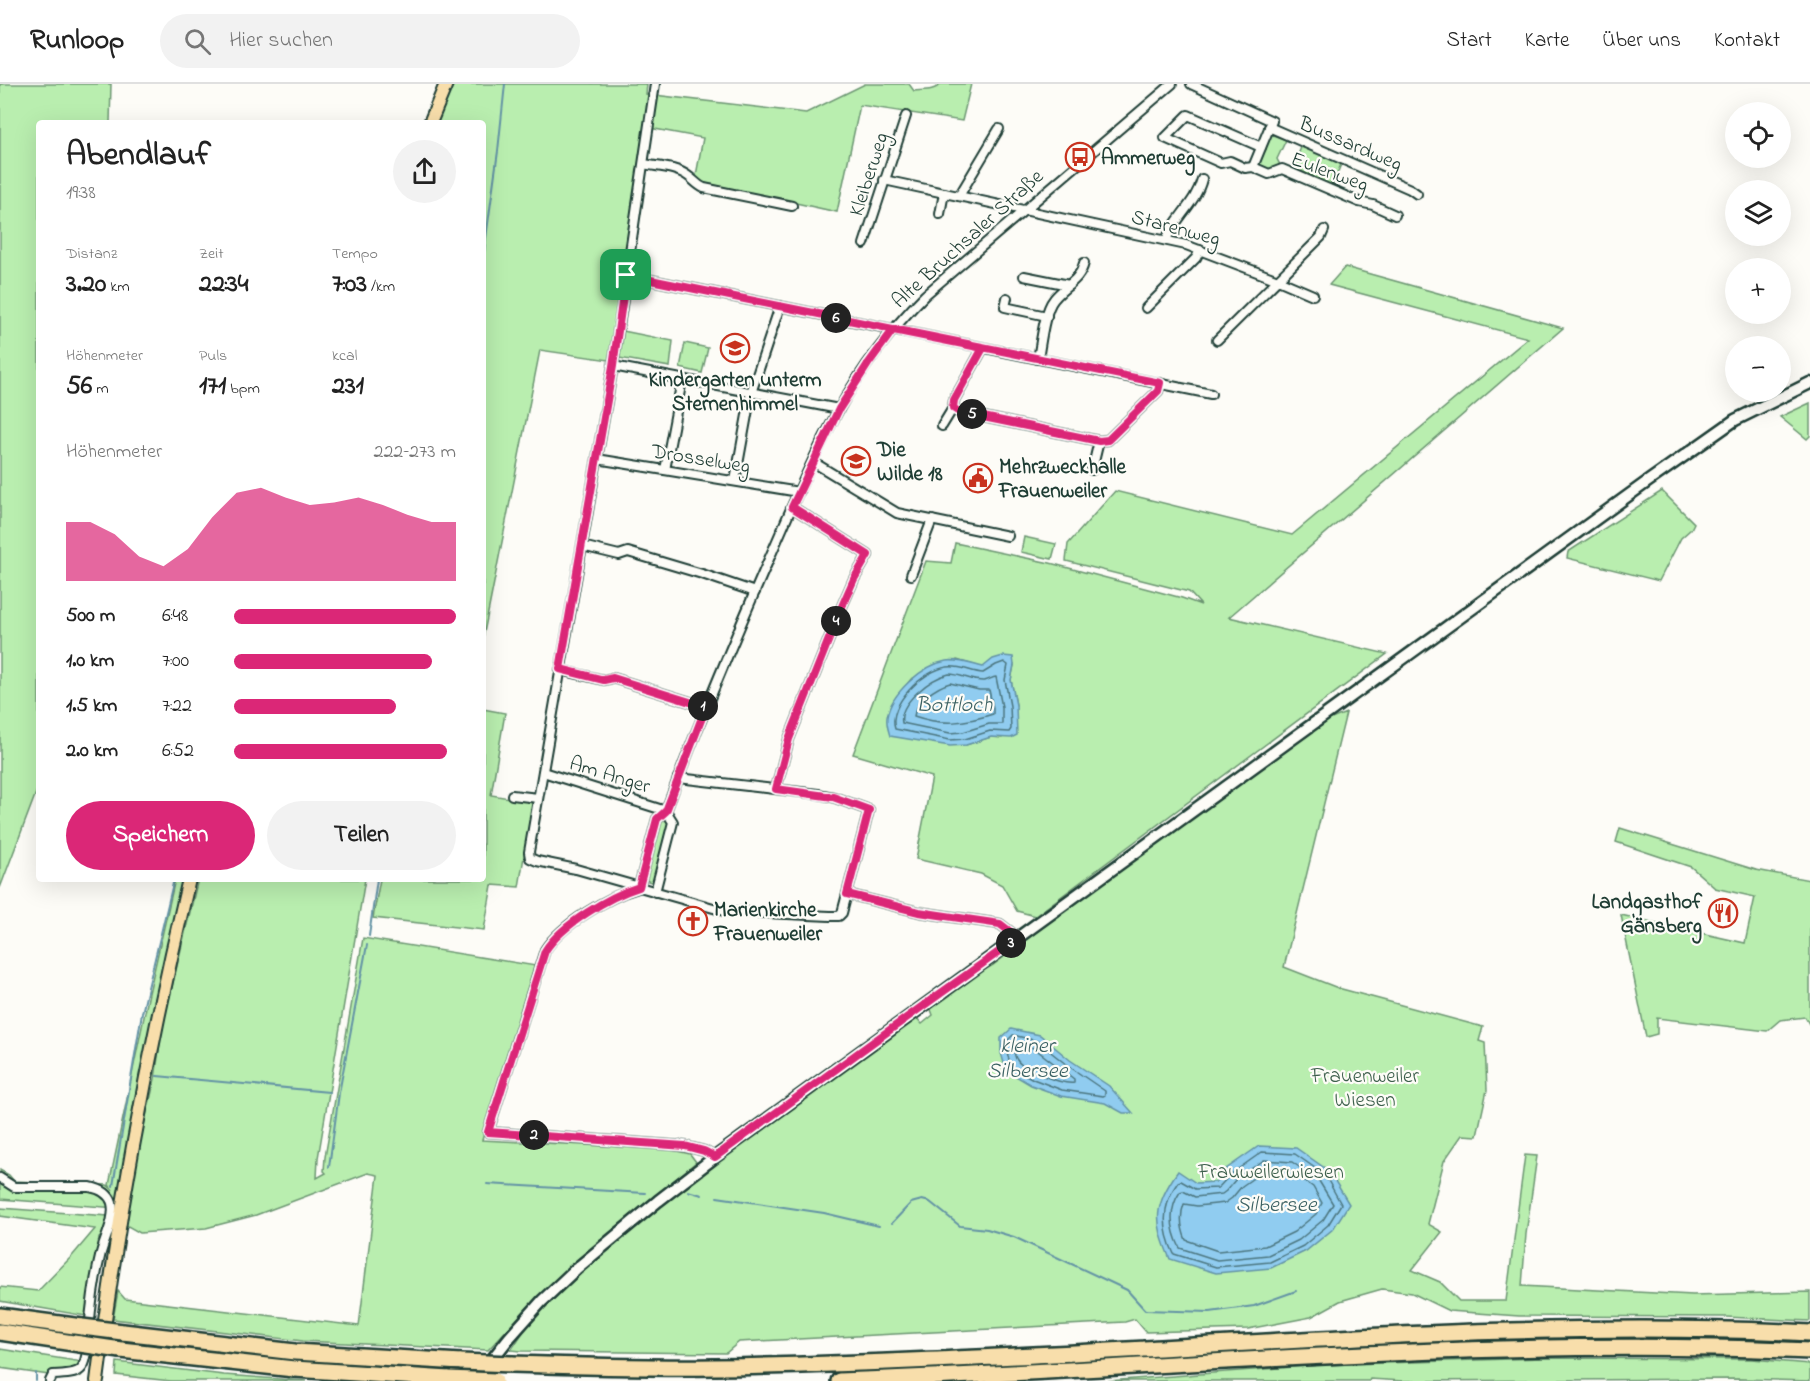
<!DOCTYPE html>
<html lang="de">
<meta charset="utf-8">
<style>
body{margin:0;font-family:"Indie Flower",sans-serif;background:#f2f2f2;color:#222;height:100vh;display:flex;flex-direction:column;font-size:22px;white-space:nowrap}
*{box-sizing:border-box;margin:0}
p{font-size:20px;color:#767676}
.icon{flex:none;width:33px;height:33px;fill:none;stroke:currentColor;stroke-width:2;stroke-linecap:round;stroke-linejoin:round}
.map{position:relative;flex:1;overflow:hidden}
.drawer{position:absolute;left:36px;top:36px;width:450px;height:762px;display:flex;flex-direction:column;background:#fff;border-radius:6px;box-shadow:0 6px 24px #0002}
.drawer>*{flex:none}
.controls{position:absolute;left:1725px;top:18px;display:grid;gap:12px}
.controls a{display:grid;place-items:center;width:66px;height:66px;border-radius:50%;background:#fff;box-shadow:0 6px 24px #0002;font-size:30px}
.pin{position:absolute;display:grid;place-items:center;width:51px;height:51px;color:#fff;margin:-26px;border-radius:12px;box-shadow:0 3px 9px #0006}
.km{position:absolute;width:30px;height:30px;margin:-15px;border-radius:50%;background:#222;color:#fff;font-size:16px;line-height:30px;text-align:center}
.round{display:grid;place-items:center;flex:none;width:63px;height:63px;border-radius:32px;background:#f2f2f2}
.overview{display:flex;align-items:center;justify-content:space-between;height:102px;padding:0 30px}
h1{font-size:33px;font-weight:800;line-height:45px}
.stats{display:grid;grid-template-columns:repeat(3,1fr);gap:9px;height:102px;padding:6px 30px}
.stats div{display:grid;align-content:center}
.stats b{font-size:26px;font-weight:800}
.stats small{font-size:16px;font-weight:400}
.stats p{font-size:16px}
.chart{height:168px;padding:12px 30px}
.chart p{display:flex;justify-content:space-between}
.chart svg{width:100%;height:108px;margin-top:6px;fill:#db2777;opacity:.7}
.action{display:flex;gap:12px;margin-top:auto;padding:12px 30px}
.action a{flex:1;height:69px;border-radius:36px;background:#db2777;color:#fff;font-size:24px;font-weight:800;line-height:69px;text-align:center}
.action a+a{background:#f2f2f2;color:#222}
ul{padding:0 30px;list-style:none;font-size:20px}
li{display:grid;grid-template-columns:96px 72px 1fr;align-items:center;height:45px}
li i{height:15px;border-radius:8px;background:#db2777}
header{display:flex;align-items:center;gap:36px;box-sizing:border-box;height:84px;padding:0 30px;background:#fff;border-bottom:2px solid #e0e0e0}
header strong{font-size:28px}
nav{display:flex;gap:33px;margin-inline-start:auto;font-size:21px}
.search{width:420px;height:54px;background:#f2f2f2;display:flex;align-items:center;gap:15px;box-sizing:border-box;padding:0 21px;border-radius:33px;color:#767676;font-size:22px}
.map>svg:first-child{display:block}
</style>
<header>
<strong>Runloop</strong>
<div class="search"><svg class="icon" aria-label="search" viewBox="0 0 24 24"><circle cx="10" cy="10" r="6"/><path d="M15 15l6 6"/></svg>Hier suchen</div>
<nav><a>Start</a><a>Karte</a><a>Über uns</a><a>Kontakt</a></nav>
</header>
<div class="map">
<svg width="1810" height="1297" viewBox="0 0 1810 1297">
<rect width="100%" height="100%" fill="#fdfcf7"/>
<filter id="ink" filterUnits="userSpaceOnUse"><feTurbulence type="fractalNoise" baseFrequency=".0167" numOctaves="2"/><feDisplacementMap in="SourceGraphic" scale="12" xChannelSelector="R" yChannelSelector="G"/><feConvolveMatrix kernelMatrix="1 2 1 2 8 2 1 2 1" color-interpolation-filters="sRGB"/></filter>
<g filter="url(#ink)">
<g fill="#b9eeaf" stroke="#6c9672" stroke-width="1.5" fill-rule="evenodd">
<polygon points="0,0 111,0 110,39 39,39 39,701 0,804"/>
<path d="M452,0H647L646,10L806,29L865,0H909L914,7C923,6 935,7 941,0H971L962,37L860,21L837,128L695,97L703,54L644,43L609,276L540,266L483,554V39H437Z"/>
<polygon points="1270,50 1286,56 1277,75 1280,81 1270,86 1260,81 1259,76"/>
<polygon points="1302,61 1342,78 1332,102 1293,83"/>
<path d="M1345,183L1563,244L1229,533L1387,570L1035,832L1017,827L1002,801L981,790L916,775L932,693L853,670L926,477L951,479L955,459L1050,479L1182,514L1201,521L1189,508L1066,477L1068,460L1115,407L1292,451L1528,254L1329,201ZM957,576L983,584L1014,581L1011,596L1016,621L1002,654L991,653L966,661L888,631L897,613L911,595Z"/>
<polygon points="623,247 673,257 670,283 619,274"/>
<polygon points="685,259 708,264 702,289 680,284"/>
<polygon points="1810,319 1810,352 1807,355 1780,333"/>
<polygon points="1662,407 1694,439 1691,445 1681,454 1659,497 1567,474 1568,468"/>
<polygon points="1024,453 1056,460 1052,475 1021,468"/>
<polygon points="483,625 505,629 491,711 533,718 519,803 492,801 484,846 373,834 380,795 483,795"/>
<polygon points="1346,629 1284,883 1338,904 1483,943 1479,957 1485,959 1487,1006 1477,1052 1462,1051 1444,1077 1428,1140 1442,1148 1412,1186 1440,1198 1459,1217 1506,1217 1525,1071 1537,1072 1526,1150 1522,1202 1693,1211 1810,1208 1810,1237 1726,1233 1519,1232 1449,1227 1412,1209 1382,1205 1340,1217 1311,1233 1248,1245 1146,1248 1135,1235 1125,1238 739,1258 726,1269 521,1267 511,1266 530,1238 612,1160 680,1105 916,933 922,940 933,931 930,923 973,892 993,881 1091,807 1329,636"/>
<polygon points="660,735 670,737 654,799 645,796"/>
<polygon points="1620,744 1756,786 1810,796 1810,940 1809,940 1805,933 1780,936 1767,947 1657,934 1657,950 1646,953 1621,831 1745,859 1755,813 1715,804 1691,783 1616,758"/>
<polygon points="175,795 183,795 153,925 118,1112 117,1124 0,1115 0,1086 9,1091 14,1097 107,1101 113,1106 109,1101 149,909"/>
<polygon points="198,795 365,795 318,1074 317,1094 326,1089 324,1087 325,1073 363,854 536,882 482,1056 668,1065 690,1070 696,1078 569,1184 528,1223 488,1266 303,1257 113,1235 118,1207 125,1215 359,1242 378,1091 368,1089 256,1131 206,1144 140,1149 124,1140 128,1126 132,1091 155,995 162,944"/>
<polygon points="0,1124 108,1132 105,1148 99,1154 86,1232 0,1217 0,1203 38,1207 73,1171 95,1145 0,1132"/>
<polygon points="0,1265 89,1279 81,1292 56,1292 0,1284"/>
<polygon points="1544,1274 1751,1275 1810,1280 1810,1297 1739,1295 1403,1297 1370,1295 1369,1297 1107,1297 1320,1281"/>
<polygon points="117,1278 224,1291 306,1297 171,1297 116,1291"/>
</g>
<g fill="#90ccf0" stroke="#6393a5" stroke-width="1.5">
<path d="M1003,572L1013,573L1014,581L1011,596L1016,621L1017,651L1011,654L991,653L966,661L950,662L890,652C888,645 886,640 887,633C891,609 923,581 946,577C958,575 971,580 983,583L993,575Z"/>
<polygon points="1011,945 1040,951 1070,976 1109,1002 1133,1029 1123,1029 1105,1019 1061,1012 1031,1001 1006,986 1001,969 1001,954"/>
<path d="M1259,1062L1296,1064L1329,1087L1349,1120L1333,1145L1306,1167L1271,1184L1216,1189L1170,1175C1154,1137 1153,1122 1178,1087L1196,1099L1216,1098L1226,1085Z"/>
</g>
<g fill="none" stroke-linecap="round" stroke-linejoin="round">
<g stroke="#4c767f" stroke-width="1.5">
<path d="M1004,578L1008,581L1005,596L1010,622L1011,645L1009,648L990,647L965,655L950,656L895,645C887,620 924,586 947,583C960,581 971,588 983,589L996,581Z"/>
<path d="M949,590C961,590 971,597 983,597C988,597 992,593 996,593L1002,623V640H989L963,648L950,649L902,639C898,619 931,594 949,590Z"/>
<path d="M950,599L979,606H989L993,624V630C965,639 943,642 914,632C916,617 936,603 950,599Z"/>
<polygon points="1013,951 1037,957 1067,981 1105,1007 1105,1011 1103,1012 1062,1006 1033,995 1011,982 1007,969 1007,957"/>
<path d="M1017,960L1034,964L1074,995V999C1063,1001 1023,986 1017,976C1014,972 1014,966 1015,961Z"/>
<path d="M1262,1068L1295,1070L1325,1091L1341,1120L1328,1141L1303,1162L1270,1178L1216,1183L1174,1170C1162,1145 1161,1121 1178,1098L1181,1097L1195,1105L1218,1104L1231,1090Z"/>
<path d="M1264,1076L1292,1078L1319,1097L1333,1120L1323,1136L1299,1156L1268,1171L1217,1176L1180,1164C1171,1146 1168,1126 1180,1108L1183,1107L1195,1113L1222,1110L1226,1107L1236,1095Z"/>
<path d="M1266,1085L1289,1086L1313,1103L1322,1119L1316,1130L1294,1148L1265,1162L1218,1167L1186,1156C1181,1144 1179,1133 1184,1120L1197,1122L1225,1119L1232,1114L1242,1102Z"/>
</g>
<g stroke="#6393a5" stroke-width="2">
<polyline points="483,176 498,67 505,0"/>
<polyline points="369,852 377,795"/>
<polyline points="157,992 329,1008"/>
<polyline points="329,1083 339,1009 367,861"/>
<polyline points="487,1100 645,1109"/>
<polyline points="113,1102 142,929 174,795"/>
<polyline points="688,1107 702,1111"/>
<polyline points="717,1113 824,1129 879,1142"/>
<polyline points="892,1139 911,1119 922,1116 930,1118 960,1142 987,1145 1014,1153 1127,1206 1145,1226 1210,1228 1254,1222 1296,1207"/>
<polyline points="36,1297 36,1289"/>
</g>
<g stroke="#1f3d34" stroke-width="12">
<g id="minor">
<polyline points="655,0 613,282 529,768 530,774 537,777 576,785 724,827 830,832 839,832 842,829 869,726 833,713 818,710 678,694"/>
<polyline points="1191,0 1272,37 1253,83"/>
<polyline points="1269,43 1410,105 1417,110"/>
<polyline points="1261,63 1188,31 1165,54 1221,79 1230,77 1245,84 1253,83 1269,90 1282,85 1359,118 1373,121 1395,131"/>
<path d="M644,80C658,83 676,83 688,92C694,96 697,101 704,104L792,122"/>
<polyline points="884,96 1186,161 1278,196 1313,211"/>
<polyline points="959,112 999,45"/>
<polyline points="940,130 944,109"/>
<path d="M1166,156C1175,134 1196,119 1202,95"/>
<polyline points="864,160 906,32"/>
<polyline points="626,191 1211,310"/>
<polyline points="1024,192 1069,201"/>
<polyline points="1007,214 1005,223 1047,232"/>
<polyline points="1146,224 1196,174 1200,166"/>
<polyline points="1217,256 1321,153 1324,146"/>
<polyline points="983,264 954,316 953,324 959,328 1099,357 1108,356 1158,307 1160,299"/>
<path d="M1038,275C1041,259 1044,227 1054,215C1064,202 1080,197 1084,179"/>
<polyline points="613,282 839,325"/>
<polyline points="942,342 953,324"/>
<polyline points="597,375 799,408"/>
<polyline points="813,378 897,429 1008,452"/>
<polyline points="665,386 682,296"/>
<polyline points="1092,386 1099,357"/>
<polyline points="735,397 751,309 780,222"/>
<polyline points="582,462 619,471 628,468 702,490 755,508"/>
<polyline points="911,491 932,436"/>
<polyline points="560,586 604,596 613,594 706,623"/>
<polyline points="543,688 666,727"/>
<polyline points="776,705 789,655 843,520 854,495 868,471 792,423"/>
<polyline points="512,711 538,714"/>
<path d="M639,803L657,735L666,727C697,642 733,558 769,475C791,425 812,374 838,327C861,285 891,245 925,211L1172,0"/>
<path d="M638,804C609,812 561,841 545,866L488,1048L685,1062L704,1067L715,1073"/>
<polyline points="655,808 673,738 666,727"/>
<polyline points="847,810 919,828 1000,840 1013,850 1017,855"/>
<path d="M0,1094L14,1103H90C100,1105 109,1109 112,1119C116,1136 103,1157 100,1173C94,1197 91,1222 89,1247"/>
<path d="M50,1297L53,1291C82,1290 85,1288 88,1259"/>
</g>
</g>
<g stroke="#1f3d34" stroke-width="15">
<polyline id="secondary" points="475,1297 509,1254 542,1217 576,1185 658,1117 715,1073 1647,398 1735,336 1810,299"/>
</g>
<g stroke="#1f3d34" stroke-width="16">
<g id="primary">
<polyline points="430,39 446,0"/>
<path d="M97,1297C118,1128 150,960 189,795"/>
</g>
</g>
<g stroke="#1f3d34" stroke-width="20">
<g id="motorway">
<polyline points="0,1232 82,1243"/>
<polyline points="0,1248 80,1260"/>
<polyline points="123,1248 295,1268 461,1278"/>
<polyline points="121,1266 294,1285 449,1295"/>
<path d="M512,1280C579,1282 647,1284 714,1283C858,1281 1001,1273 1145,1265C1366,1252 1588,1238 1810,1249"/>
<path d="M839,1297C1163,1285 1486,1252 1810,1267"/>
</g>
</g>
<use href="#minor" stroke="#fdfcf7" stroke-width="8"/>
<use href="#secondary" stroke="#fdfcf7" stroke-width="10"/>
<use href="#primary" stroke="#f8deab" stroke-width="12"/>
<use href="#motorway" stroke="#f8deab" stroke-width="15"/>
<g stroke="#1f3d34" stroke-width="20" stroke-linecap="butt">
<g id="motorway-bridge">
<polyline points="82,1243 123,1248"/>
<polyline points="80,1260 121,1266"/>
<polyline points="461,1278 512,1280"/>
<polyline points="449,1295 495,1297"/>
</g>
</g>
<use href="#motorway-bridge" stroke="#f8deab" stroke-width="15"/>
</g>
</g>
<g fill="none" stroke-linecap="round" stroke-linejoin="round" filter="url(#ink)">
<g stroke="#fff" stroke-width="12">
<path id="route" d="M626,191L613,282L560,585L604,596L613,594L706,623L666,727L657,735L639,803C610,812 561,841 545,867L488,1048L685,1062L704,1067L715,1073L920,924L1017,855L1013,850L1000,840L919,828L847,810L869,726L833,713L776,705L789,655L843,520L854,495L868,471L792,423L839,325L868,280L893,246L983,264L954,316L953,324L959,328L1099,357L1108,356L1158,307L1160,299L626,191"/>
</g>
<use href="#route" stroke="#db2777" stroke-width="8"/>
</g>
<defs>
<g id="bus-ring" transform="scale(1.5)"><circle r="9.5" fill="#fdfcf7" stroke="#c8321e" stroke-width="1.5"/><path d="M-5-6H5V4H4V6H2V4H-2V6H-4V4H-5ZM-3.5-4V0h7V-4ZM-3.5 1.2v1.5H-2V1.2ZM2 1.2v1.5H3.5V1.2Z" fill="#c8321e"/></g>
<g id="school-ring" transform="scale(1.5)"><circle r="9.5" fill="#fdfcf7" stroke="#c8321e" stroke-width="1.5"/><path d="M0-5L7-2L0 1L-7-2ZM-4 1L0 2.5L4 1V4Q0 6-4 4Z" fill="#c8321e"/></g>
<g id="civic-ring" transform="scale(1.5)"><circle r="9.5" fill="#fdfcf7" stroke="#c8321e" stroke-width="1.5"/><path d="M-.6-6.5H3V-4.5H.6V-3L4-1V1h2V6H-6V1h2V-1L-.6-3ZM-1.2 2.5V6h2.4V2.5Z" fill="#c8321e"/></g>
<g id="restaurant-ring" transform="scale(1.5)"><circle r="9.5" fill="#fdfcf7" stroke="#c8321e" stroke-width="1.5"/><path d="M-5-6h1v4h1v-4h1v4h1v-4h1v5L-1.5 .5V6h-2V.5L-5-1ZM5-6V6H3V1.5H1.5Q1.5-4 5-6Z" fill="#c8321e"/></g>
<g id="church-ring" transform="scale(1.5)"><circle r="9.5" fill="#fdfcf7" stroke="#c8321e" stroke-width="1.5"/><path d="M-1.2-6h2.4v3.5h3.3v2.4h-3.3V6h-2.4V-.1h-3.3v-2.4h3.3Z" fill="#c8321e"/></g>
</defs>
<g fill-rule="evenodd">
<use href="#bus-ring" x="1080" y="73"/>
<use href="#school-ring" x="735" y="264"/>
<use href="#school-ring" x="856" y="377"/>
<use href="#civic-ring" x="978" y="394"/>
<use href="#restaurant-ring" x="1723" y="829"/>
<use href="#church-ring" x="693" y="837"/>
</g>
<g text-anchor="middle" stroke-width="4.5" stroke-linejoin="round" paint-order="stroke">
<g font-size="21" fill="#1f3d34" stroke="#fdfcf7">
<text transform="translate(1351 59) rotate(23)" y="7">Bussardweg</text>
<text transform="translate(1330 87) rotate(20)" y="7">Eulenweg</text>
<text transform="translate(868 90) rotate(-72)" y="7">Kleiberweg</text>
<text transform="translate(1176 143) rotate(15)" y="7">Starenweg</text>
<text transform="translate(967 154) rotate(-42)" y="7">Alte Bruchsaler Straße</text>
<text transform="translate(701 374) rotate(9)" y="7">Drosselweg</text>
<text transform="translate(610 690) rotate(17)" y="7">Am Anger</text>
</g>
<g font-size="21" font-weight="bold" fill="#1f3d34" stroke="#fdfcf7" text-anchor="start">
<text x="1101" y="80">Ammerweg</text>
<text x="735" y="302" text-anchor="middle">Kindergarten unterm<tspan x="735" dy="24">Sternenhimmel</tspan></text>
<text x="877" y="372">Die<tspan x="877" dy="24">Wilde 18</tspan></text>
<text x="999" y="389">Mehrzweckhalle<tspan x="999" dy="24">Frauenweiler</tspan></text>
<text x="1702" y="824" text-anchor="end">Landgasthof<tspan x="1702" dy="24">Gänsberg</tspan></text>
<text x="714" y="832">Marienkirche<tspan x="714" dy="24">Frauenweiler</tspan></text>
</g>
<g font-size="21" fill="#3e604d" stroke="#fdfcf7">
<text x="1365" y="998">Frauenweiler<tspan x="1365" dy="24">Wiesen</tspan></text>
<text x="1271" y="1094">Frauweilerwiesen</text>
</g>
<g font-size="22" font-style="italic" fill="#3b6163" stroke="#fdfcf7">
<text x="954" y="627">Bottloch</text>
<text x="1027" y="968">kleiner<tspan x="1027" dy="25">Silbersee</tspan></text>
<text x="1276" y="1127">Silbersee</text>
</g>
</g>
</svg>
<div class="controls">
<a><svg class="icon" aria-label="locate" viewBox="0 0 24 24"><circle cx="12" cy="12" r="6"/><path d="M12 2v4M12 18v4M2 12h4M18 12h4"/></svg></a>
<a><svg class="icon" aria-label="layers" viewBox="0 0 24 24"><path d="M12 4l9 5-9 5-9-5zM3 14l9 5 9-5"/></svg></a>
<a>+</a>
<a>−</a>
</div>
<div class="pin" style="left:626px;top:191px;background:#1e9e55"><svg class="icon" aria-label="arrive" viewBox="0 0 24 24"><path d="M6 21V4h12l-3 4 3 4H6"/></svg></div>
<b class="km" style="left:703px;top:622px">1</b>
<b class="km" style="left:534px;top:1051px">2</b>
<b class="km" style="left:1011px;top:859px">3</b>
<b class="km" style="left:836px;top:537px">4</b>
<b class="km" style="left:972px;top:330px">5</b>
<b class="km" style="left:836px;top:234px">6</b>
<section class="drawer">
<div class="overview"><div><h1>Abendlauf</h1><p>19:38</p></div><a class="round"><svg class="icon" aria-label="share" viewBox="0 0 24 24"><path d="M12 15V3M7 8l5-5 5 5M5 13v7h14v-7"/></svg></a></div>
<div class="stats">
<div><p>Distanz</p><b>3.20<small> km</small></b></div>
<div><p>Zeit</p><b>22:34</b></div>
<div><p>Tempo</p><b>7:03<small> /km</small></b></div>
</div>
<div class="stats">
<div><p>Höhenmeter</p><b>56<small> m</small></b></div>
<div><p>Puls</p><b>171<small> bpm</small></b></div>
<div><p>kcal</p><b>231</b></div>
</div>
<div class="chart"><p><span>Höhenmeter</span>222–273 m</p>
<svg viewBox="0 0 160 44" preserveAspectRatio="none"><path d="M0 44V20L10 20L20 25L30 34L40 38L50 31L60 18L70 8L80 6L90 10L100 13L110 12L120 10L130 13L140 17L150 20L160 20V44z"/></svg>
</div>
<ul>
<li><b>500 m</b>6:48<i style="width:100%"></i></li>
<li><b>1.0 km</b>7:00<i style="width:89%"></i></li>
<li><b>1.5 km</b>7:22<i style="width:73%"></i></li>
<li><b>2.0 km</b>6:52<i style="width:96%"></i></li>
</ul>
<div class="action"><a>Speichern</a><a>Teilen</a></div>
</section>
</div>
